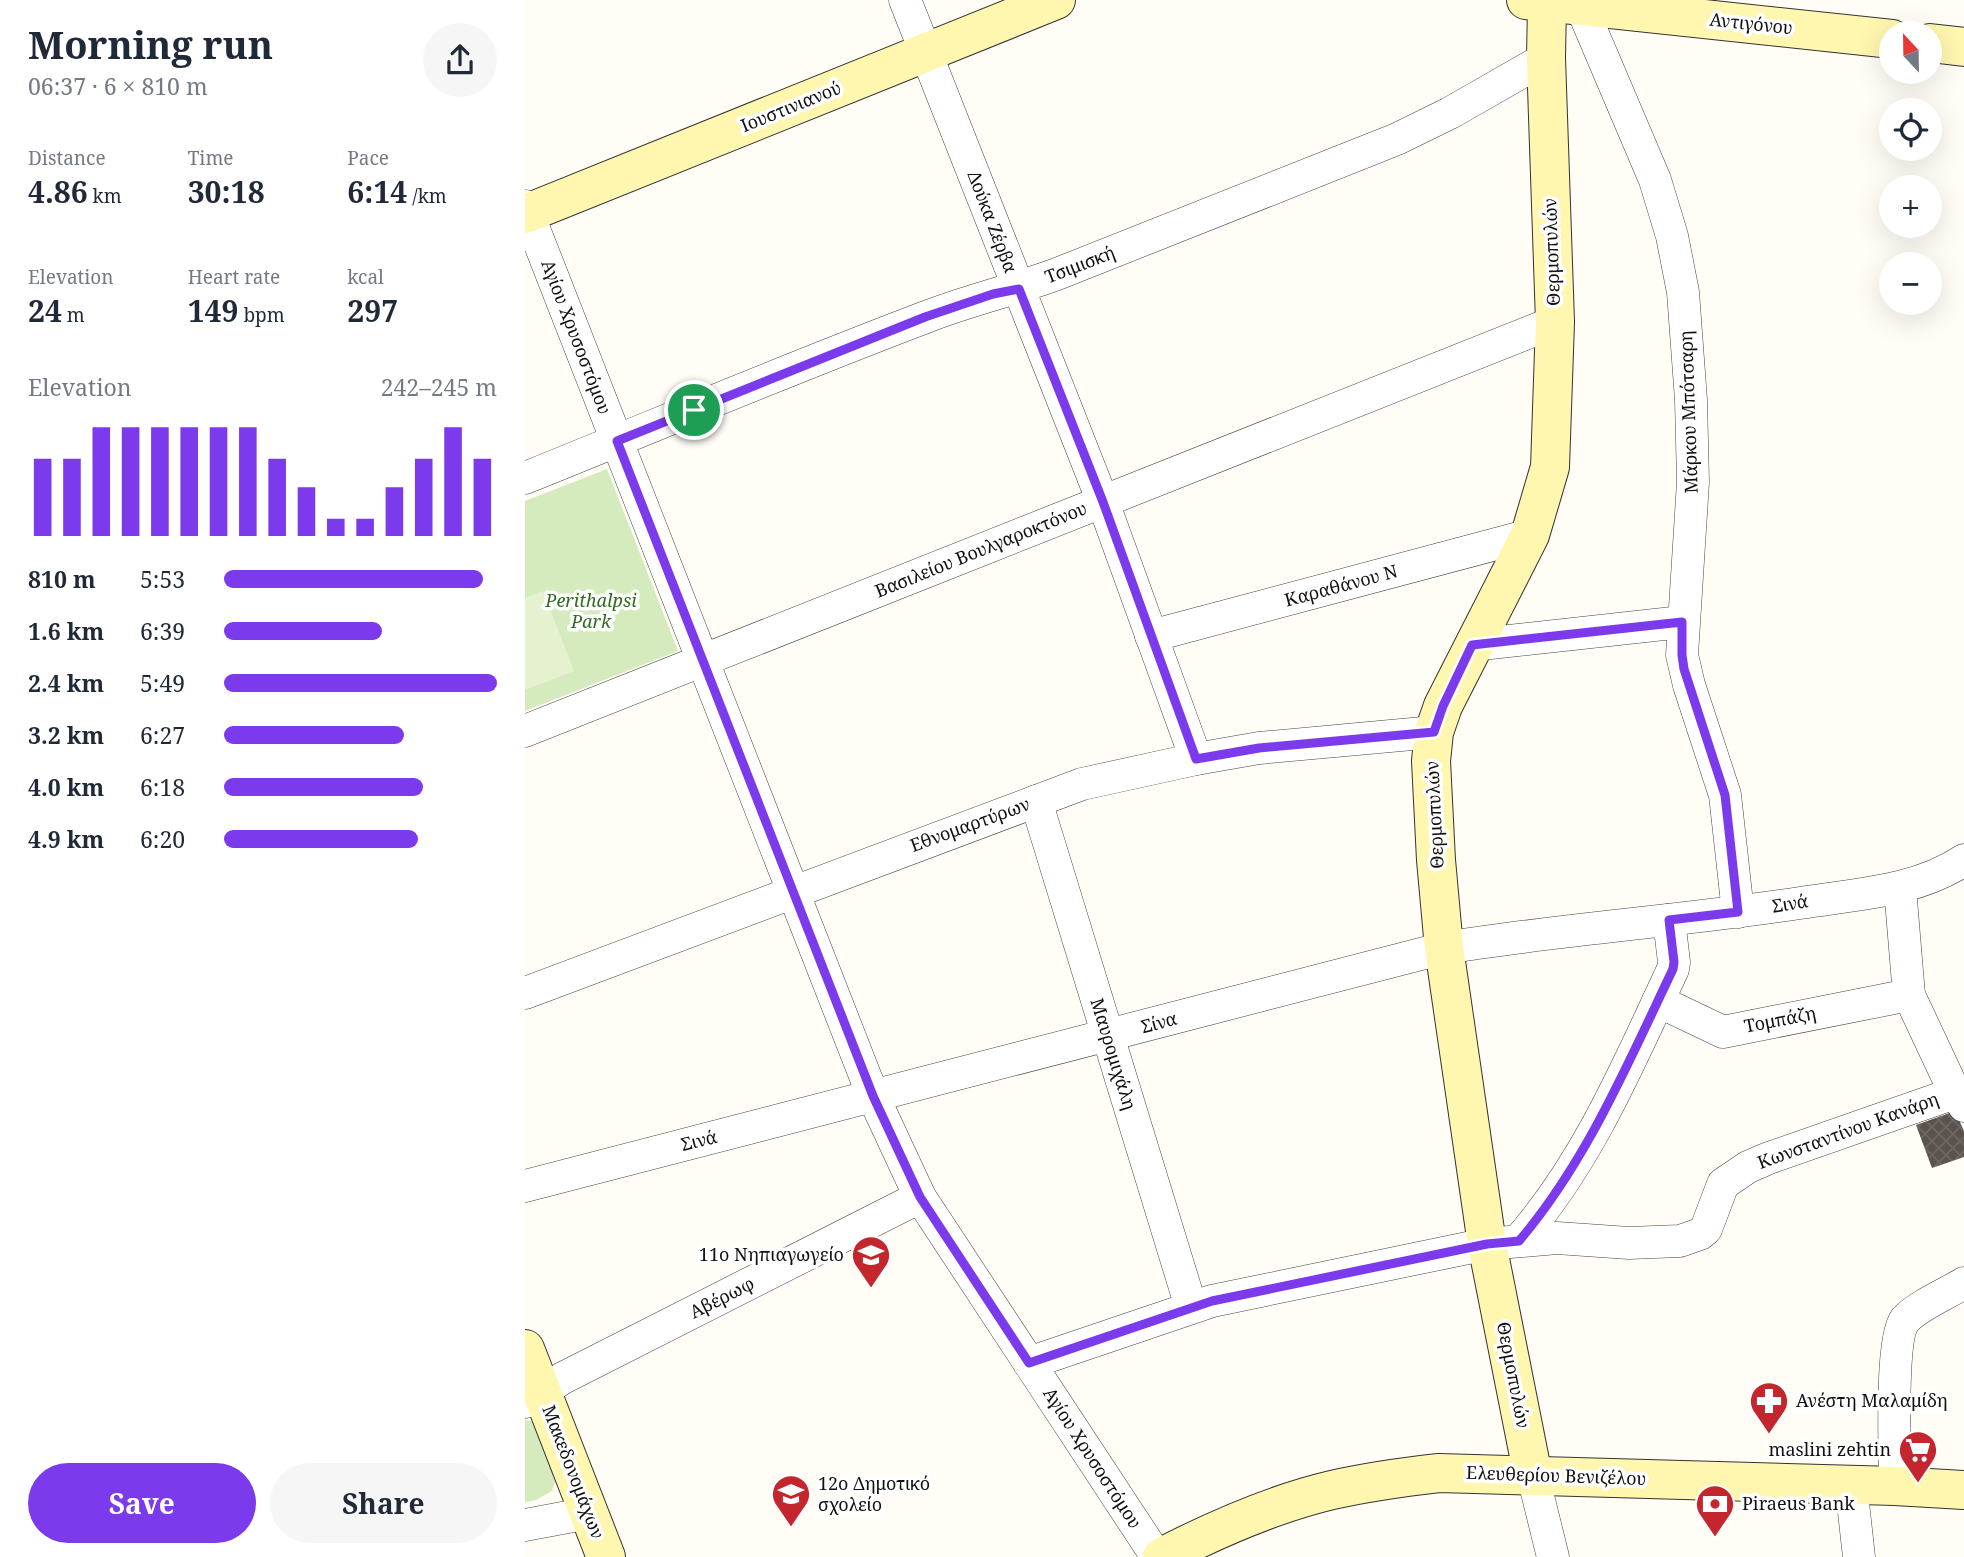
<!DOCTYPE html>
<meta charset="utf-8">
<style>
body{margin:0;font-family:"Noto Serif",serif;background:#f6f6f7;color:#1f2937;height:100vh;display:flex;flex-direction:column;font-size:26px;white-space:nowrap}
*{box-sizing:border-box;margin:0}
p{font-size:23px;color:#747a83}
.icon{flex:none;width:38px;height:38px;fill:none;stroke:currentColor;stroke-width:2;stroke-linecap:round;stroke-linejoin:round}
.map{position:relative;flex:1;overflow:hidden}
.sheet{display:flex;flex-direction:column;background:#fff;width:525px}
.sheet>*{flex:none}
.needle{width:46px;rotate:338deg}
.tools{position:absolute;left:1354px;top:21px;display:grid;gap:14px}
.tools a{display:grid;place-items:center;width:63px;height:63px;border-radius:50%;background:#fff;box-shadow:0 7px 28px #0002;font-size:35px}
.pin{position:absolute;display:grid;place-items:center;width:60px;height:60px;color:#fff;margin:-30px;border:4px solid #fff;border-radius:50%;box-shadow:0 2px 7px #0007}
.round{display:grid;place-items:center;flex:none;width:74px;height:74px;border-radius:37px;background:#f6f6f7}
.overview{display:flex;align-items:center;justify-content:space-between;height:119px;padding:0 28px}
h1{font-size:38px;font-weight:700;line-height:52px}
.stats{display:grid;grid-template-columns:repeat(3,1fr);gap:10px;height:119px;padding:7px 28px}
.stats div{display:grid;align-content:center}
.stats b{font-size:30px;font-weight:700}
.stats small{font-size:19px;font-weight:400}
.stats p{font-size:19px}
.chart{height:196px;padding:14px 28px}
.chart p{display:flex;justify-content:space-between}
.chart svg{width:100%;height:126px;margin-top:7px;stroke:#7c3aed;stroke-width:6}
.action{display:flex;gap:14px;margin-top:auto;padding:14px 28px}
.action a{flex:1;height:80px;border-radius:42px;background:#7c3aed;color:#fff;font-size:28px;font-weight:700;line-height:80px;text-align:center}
.action a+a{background:#f6f6f7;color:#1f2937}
ul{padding:0 28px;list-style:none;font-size:23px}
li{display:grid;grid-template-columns:112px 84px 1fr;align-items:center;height:52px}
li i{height:18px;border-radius:9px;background:#7c3aed}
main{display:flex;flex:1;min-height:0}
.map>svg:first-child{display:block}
</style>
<main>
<section class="sheet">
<div class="overview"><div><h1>Morning run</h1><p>06:37 · 6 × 810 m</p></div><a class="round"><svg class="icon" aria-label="share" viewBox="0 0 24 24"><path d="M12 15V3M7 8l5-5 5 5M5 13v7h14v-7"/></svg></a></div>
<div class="stats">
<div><p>Distance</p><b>4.86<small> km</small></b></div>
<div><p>Time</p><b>30:18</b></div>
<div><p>Pace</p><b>6:14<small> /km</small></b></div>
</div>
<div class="stats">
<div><p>Elevation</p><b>24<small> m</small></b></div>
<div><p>Heart rate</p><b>149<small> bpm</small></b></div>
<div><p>kcal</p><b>297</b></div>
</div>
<div class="chart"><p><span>Elevation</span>242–245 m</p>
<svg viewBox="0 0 160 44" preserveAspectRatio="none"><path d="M5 44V17M15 44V17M25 44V6M35 44V6M45 44V6M55 44V6M65 44V6M75 44V6M85 44V17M95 44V27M105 44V38M115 44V38M125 44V27M135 44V17M145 44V6M155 44V17"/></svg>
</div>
<ul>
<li><b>810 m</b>5:53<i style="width:95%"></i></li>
<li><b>1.6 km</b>6:39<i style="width:58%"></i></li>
<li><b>2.4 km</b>5:49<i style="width:100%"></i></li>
<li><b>3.2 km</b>6:27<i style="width:66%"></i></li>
<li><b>4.0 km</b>6:18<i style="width:73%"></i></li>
<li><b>4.9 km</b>6:20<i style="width:71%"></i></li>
</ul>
<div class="action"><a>Save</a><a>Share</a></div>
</section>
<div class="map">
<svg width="1439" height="1557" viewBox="0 0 1439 1557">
<defs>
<pattern id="building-cross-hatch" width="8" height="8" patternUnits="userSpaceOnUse" patternTransform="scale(1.75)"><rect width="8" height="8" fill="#5a524d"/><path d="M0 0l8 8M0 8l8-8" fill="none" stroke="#6d6662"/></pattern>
</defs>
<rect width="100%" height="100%" fill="#fffdf5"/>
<g fill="#d5ebbd">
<polygon points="82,469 153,651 0,711 0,501"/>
<polygon points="0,1420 10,1422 32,1476 27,1491 11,1500 0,1502"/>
</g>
<polygon fill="#e6f2cf" points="18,591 49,671 0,690 0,598"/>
<polygon fill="url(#building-cross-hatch)" points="1430,1111 1439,1131 1439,1157 1407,1168 1391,1125"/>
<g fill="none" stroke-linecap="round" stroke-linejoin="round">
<g stroke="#444" stroke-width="33">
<g id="street">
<polyline points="380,0 578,502 671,759"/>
<polyline points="1056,6 1130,180 1147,236 1158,292 1166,400 1168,482 1157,655 1164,685 1200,795 1213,912"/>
<polyline points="0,206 348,1096 395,1197 632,1557"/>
<path d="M0,478C134,424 266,368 401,317C444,300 489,290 532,274L872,139L925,113L1021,58"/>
<polyline points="626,636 1005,535"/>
<polyline points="947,645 1157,622"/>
<polyline points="0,731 1030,322"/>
<polyline points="511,801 666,1307"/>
<polyline points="1375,888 1384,995 1430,1093 1439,1106"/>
<polyline points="0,993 557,784 671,759 734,748 909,732"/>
<polyline points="1133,1001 1198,1032 1384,995"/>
<path d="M0,1186L919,948C1037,929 1157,921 1275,903C1331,894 1391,892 1439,860"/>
<path d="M994,1240C1063,1161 1104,1063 1148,969L1149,962L1144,920"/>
<polyline points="504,1363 687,1301 962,1244 1032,1238 1104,1243 1155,1241 1175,1234 1181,1229 1198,1184 1223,1167 1244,1158 1430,1093"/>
<polyline points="0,1402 38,1378 395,1197"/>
<polyline points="1008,1476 1028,1557"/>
<polyline points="1326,1485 1334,1557"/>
<path d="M1370,1486C1370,1456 1365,1339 1380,1320C1392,1306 1423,1293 1439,1283"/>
<polyline points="0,1525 64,1513"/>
</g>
</g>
<g stroke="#333" stroke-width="40">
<g id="secondary">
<polyline points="1001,0 1367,39"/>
<polyline points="1405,43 1439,47"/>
<polyline points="0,214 531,0"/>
<polyline points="0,1349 81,1557"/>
<polyline points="1008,1476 962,1244 919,948 911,860 906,761 909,732 918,706 1005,535 1025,467 1030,322 1021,58 1022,3"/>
<path d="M637,1557C691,1529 748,1504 807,1490C843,1482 878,1477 914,1473L1370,1486L1439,1490"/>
</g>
</g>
<use href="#street" stroke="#fff" stroke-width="32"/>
<use href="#secondary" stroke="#fff6b0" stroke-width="38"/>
</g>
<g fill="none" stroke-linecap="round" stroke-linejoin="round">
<g stroke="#fff" stroke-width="14">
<path id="route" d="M494,289L578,502L671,759L734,748L909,732L918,706L947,645L1157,622V655L1159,669L1200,795L1213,912L1144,920L1149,962L1148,969C1103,1063 1062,1161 994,1241L962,1244L687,1301L504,1363L395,1197L348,1096L92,441L400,317L468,294Z"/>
</g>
<use href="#route" stroke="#7c3aed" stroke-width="9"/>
</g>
<defs>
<g id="school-pin" transform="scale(2.0125)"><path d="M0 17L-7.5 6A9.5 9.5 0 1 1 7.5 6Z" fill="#c4262e" stroke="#fff"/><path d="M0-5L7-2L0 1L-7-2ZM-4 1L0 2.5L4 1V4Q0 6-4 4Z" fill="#fff"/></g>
<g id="pharmacy-pin" transform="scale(2.0125)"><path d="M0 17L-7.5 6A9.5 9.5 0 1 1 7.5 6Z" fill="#c4262e" stroke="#fff"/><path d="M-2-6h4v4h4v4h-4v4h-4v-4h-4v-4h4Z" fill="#fff"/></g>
<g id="supermarket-pin" transform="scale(2.0125)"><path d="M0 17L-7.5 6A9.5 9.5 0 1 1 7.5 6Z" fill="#c4262e" stroke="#fff"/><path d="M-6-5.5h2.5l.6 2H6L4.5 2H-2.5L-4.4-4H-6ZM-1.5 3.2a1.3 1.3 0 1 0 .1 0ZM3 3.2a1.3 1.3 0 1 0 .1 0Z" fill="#fff"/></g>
<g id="bank-pin" transform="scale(2.0125)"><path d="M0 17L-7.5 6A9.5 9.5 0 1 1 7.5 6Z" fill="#c4262e" stroke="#fff"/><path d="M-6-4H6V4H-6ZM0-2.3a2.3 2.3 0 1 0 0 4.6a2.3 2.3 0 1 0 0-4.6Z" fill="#fff"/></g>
</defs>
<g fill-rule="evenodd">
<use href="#school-pin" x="346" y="1255"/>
<use href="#pharmacy-pin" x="1244" y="1401"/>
<use href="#supermarket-pin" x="1393" y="1450"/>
<use href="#school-pin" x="266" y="1494"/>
<use href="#bank-pin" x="1190" y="1504"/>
</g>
<g text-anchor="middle" stroke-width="7" stroke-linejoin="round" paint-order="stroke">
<g font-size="18" fill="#111" stroke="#fff">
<text transform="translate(1226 24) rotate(6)" y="6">Αντιγόνου</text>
<text transform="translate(266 107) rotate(-22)" y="6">Ιουστινιανού</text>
<text transform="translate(467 222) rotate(69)" y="6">Δούκα Ζέρβα</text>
<text transform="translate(1027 252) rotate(-92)" y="6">Θερμοπυλών</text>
<text transform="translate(555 265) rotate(-21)" y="6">Τσιμισκή</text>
<text transform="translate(51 337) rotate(69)" y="6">Αγίου Χρυσοστόμου</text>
<text transform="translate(1164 412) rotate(-92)" y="6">Μάρκου Μπότσαρη</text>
<text transform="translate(456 550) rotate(-22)" y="6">Βασιλείου Βουλγαροκτόνου</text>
<text transform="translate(816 586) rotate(-15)" y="6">Καραθάνου Ν</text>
<text transform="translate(910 815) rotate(-93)" y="6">Θερμοπυλών</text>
<text transform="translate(445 825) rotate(-20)" y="6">Εθνομαρτύρων</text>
<text transform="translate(1265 904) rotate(-9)" y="6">Σινά</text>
<text transform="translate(1255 1020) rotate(-11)" y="6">Τομπάζη</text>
<text transform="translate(634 1023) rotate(-15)" y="6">Σίνα</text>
<text transform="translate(588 1054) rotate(73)" y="6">Μαυρομιχάλη</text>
<text transform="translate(1323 1131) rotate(-20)" y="6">Κωνσταντίνου Κανάρη</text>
<text transform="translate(174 1141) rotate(-14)" y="6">Σινά</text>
<text transform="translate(197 1298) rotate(-27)" y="6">Αβέρωφ</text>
<text transform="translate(988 1375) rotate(79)" y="6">Θερμοπυλών</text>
<text transform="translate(567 1458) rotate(57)" y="6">Αγίου Χρυσοστόμου</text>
<text transform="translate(48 1472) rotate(69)" y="6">Μακεδονομάχων</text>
<text transform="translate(1031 1476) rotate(2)" y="6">Ελευθερίου Βενιζέλου</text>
</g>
<g font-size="18" font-style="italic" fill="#2f6b1f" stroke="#fff">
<text x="66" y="607">Perithalpsi<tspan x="66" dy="21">Park</tspan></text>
</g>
<g font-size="18" fill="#111" stroke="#fff" text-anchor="start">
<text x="319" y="1261" text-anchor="end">11ο Νηπιαγωγείο</text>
<text x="1271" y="1407">Ανέστη Μαλαμίδη</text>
<text x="1366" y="1456" text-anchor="end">maslini zehtin</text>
<text x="293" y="1490">12ο Δημοτικό<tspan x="293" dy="21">σχολείο</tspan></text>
<text x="1217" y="1510">Piraeus Bank</text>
</g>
</g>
</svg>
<div class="tools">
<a><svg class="needle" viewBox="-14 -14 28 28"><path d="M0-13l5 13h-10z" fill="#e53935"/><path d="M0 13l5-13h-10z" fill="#747a83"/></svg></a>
<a><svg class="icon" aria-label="locate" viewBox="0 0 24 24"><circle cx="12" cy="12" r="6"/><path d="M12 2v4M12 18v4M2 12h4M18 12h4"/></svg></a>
<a>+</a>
<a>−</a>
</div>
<div class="pin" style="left:169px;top:410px;background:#1e9e55"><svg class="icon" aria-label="arrive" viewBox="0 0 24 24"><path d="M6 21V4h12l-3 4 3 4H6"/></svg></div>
</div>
</main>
